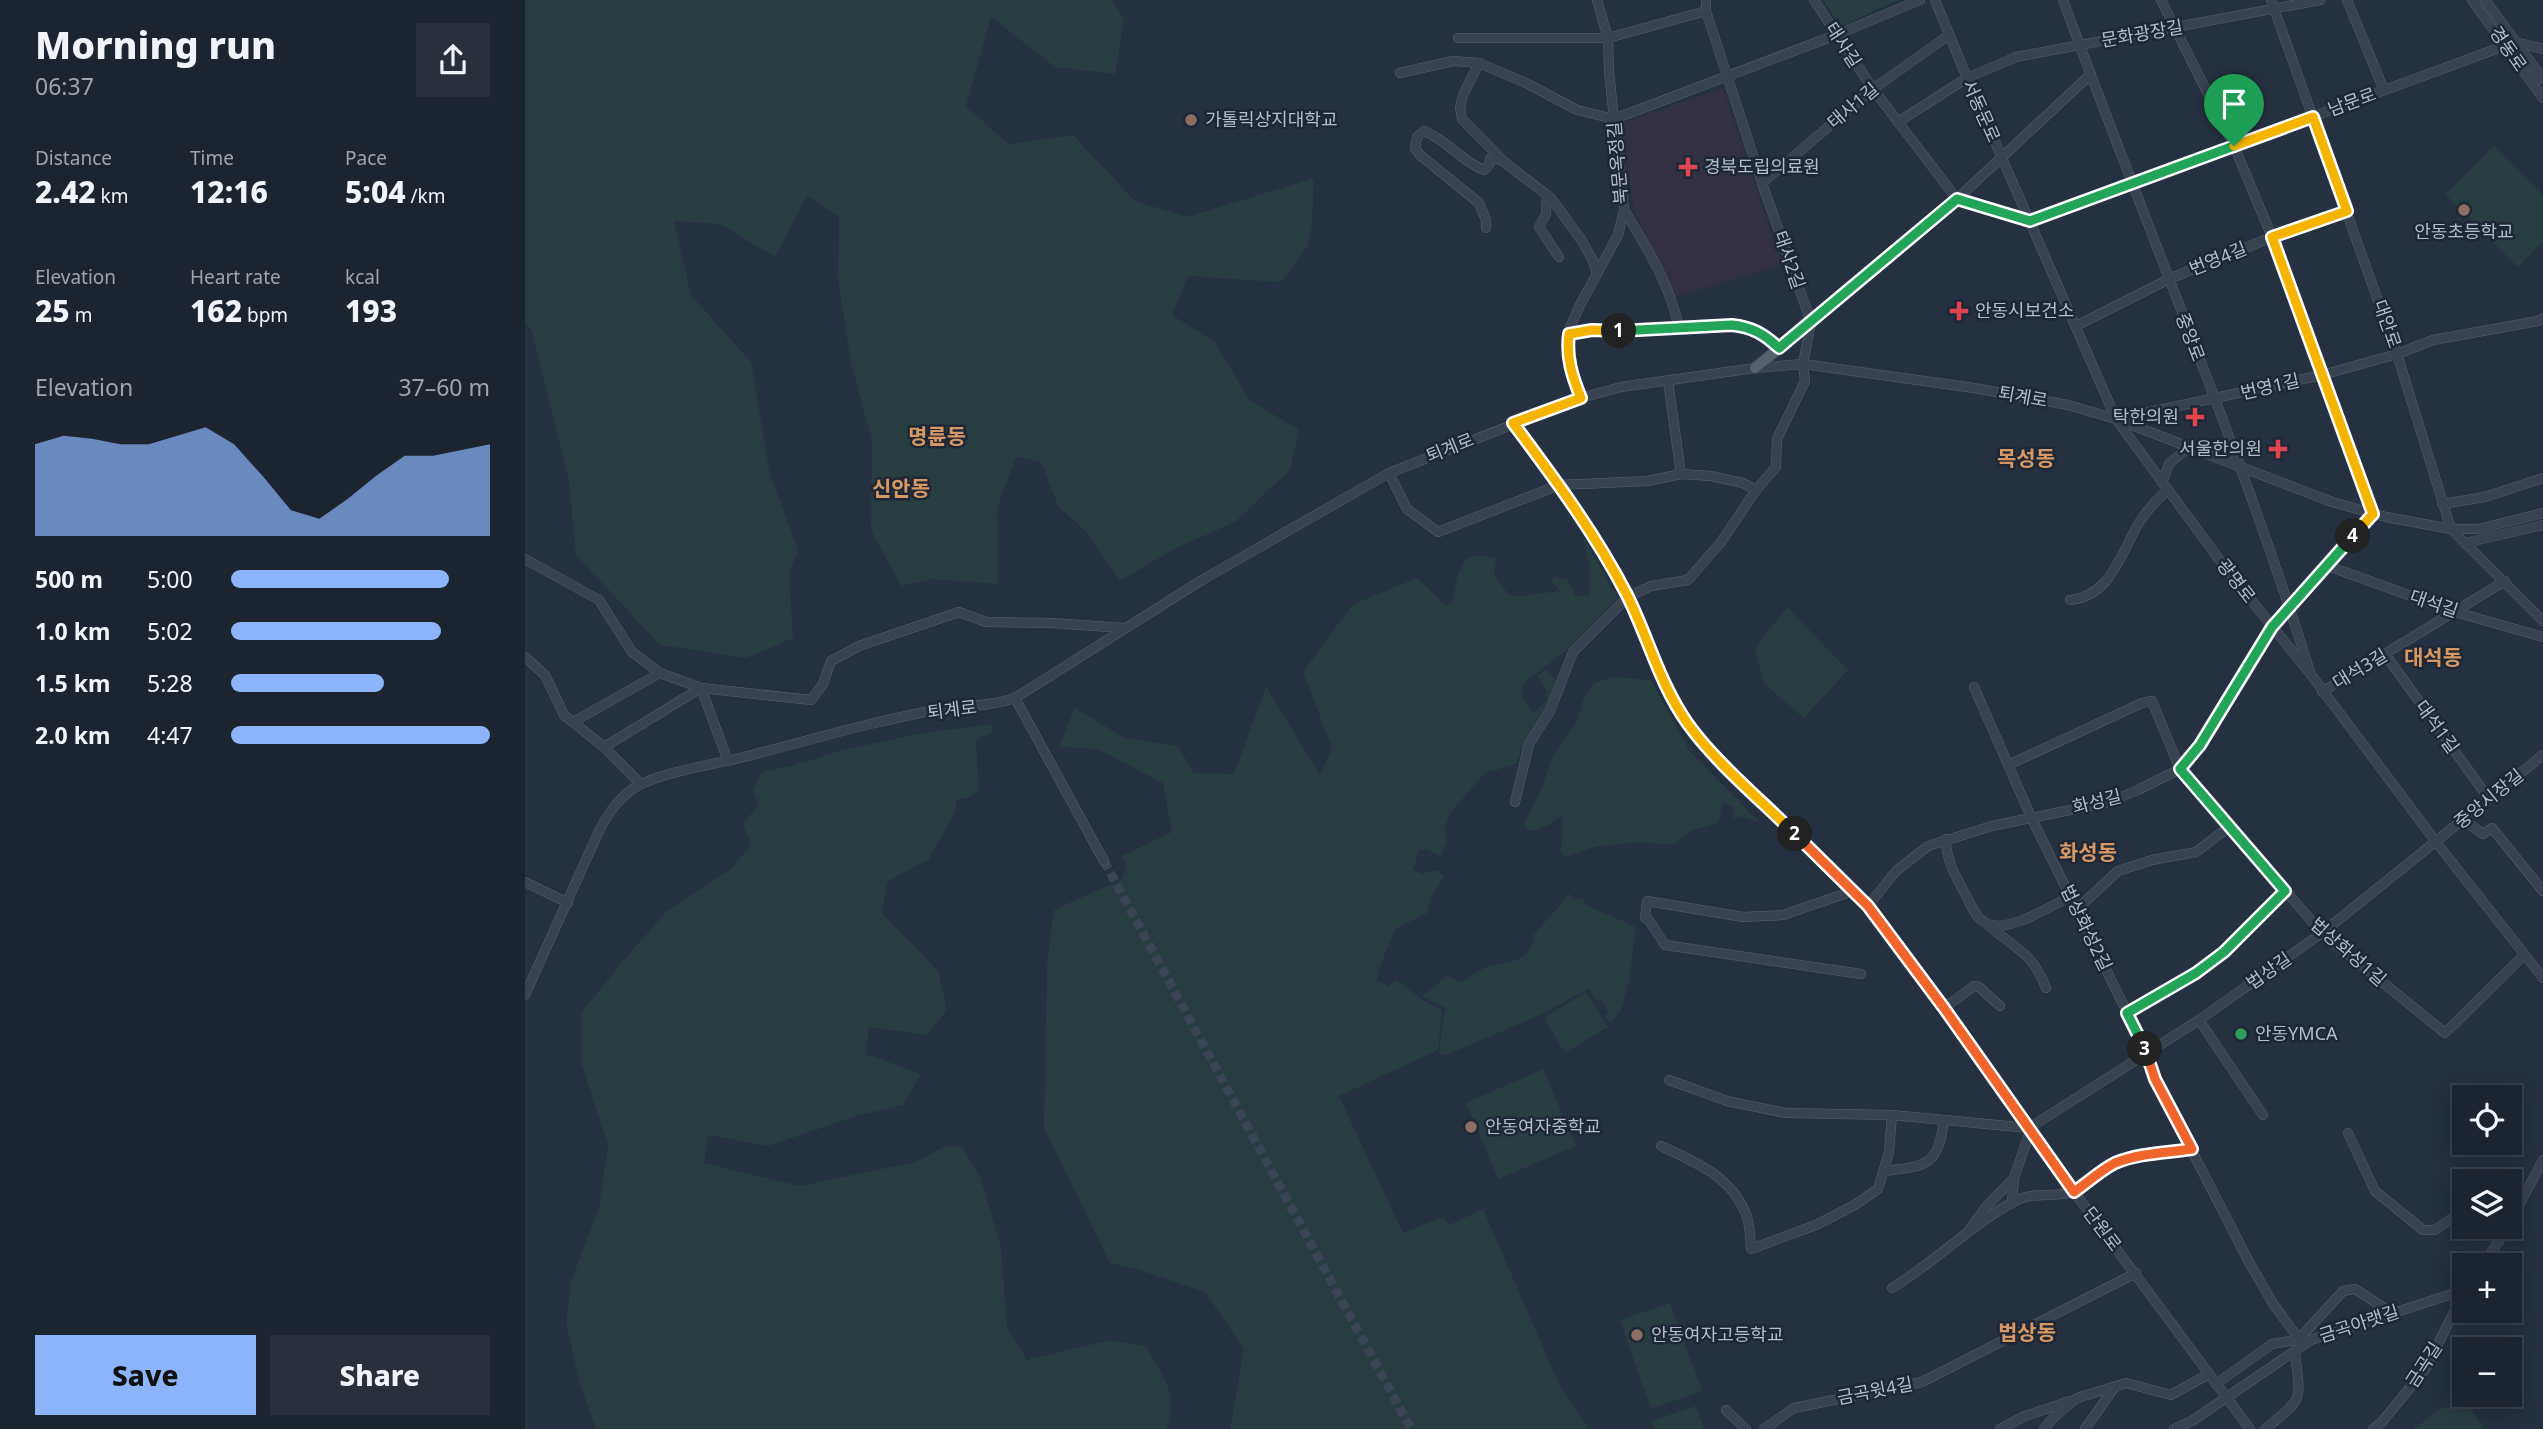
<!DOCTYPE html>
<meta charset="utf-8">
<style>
body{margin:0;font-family:"Noto Sans","Noto Sans KR",sans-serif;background:#29303c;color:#f1f3f6;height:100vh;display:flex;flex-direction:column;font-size:26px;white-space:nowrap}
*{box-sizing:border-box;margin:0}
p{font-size:23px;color:#a0a4ab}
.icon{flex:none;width:38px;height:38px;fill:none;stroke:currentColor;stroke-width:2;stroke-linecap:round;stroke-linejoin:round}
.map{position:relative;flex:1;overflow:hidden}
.drawer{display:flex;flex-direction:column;background:#1c2430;width:525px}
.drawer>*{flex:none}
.fabs{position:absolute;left:1927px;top:1085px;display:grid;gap:14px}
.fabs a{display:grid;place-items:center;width:70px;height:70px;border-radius:0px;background:#1c2430;box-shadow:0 4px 18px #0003,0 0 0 2px #3a414c;font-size:35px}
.pin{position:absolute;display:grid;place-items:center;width:60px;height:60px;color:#fff;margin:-72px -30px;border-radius:50% 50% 50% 0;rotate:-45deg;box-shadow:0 0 7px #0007}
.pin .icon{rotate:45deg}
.km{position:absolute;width:35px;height:35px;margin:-18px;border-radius:50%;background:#222;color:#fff;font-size:19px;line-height:35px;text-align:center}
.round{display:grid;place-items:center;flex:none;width:74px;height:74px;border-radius:0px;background:#29303c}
.overview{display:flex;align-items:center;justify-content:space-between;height:119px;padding:0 35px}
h1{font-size:38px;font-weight:800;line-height:52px}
.stats{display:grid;grid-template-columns:repeat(3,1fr);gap:10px;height:119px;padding:7px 35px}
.stats div{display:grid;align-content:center}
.stats b{font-size:30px;font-weight:800}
.stats small{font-size:19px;font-weight:400}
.stats p{font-size:19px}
.chart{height:196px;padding:14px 35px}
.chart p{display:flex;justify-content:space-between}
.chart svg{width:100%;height:126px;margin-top:7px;fill:#8bb4fa;opacity:.7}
.button{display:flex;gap:14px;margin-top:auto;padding:14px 35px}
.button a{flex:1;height:80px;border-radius:0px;background:#8bb4fa;color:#111;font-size:28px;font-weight:800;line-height:80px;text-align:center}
.button a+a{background:#29303c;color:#f1f3f6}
ul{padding:0 35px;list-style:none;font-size:23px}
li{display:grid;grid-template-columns:112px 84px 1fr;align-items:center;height:52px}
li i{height:18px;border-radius:9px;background:#8bb4fa}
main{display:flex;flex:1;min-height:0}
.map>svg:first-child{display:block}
</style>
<main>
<section class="drawer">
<div class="overview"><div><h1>Morning run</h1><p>06:37</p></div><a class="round"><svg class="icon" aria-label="share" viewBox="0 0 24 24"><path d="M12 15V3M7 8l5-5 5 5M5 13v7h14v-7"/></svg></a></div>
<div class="stats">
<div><p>Distance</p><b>2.42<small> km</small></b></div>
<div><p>Time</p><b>12:16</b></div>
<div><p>Pace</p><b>5:04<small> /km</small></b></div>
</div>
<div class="stats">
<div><p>Elevation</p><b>25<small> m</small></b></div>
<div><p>Heart rate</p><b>162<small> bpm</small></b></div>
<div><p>kcal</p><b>193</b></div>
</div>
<div class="chart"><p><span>Elevation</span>37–60 m</p>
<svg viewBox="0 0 160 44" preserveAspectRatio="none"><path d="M0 44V12L10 9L20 10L30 12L40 12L50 9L60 6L70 12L80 23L90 35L100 38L110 31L120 23L130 16L140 16L150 14L160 12V44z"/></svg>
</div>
<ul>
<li><b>500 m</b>5:00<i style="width:84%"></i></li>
<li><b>1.0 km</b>5:02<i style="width:81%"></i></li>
<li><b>1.5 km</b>5:28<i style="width:59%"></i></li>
<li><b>2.0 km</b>4:47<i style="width:100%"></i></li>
</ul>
<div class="button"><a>Save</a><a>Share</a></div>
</section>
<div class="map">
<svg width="2018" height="1429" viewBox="0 0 2018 1429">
<rect width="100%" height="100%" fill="#253040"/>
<polygon fill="#333141" points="1198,88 1257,265 1150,297 1109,211 1096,123"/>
<g fill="#273e41">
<polygon points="0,0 587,0 599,19 590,74 530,67 466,17 441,106 483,144 548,135 610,201 662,217 789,178 787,225 782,247 756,282 663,276 647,315 690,342 724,400 774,430 765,470 710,522 649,549 595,581 561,532 533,506 516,462 491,457 472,509 473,584 408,579 376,586 346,530 347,441 326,363 313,280 314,217 282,196 250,257 195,224 149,221 166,295 226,362 245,474 273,550 264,573 268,638 222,658 135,645 51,555 44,482 6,329 0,324"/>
<polygon points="1298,0 1373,0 1315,27"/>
<polygon points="1969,146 2018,195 2018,242 1993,267 1920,194"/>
<path d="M1058,537L1093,598L1043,649L998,684V699L1009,713L1021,701L1022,691L1012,676L1021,670L1032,681L1023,709L998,746L991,764L960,773L925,813L919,830L922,840L916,857L902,849L894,850L888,869L897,874L911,870L920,876L907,895L902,913L870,929C864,947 855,961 852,980L863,986L871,979L892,996L917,1011L913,1050L814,1096L878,1233L918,1217L924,1225L958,1209L1034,1384L1064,1429H705L719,1349L680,1292L612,1269L585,1263L519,1128L522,965L529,910L597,879L602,866L597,856L647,832L638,783L572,749L534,747L550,707L599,738L653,746L669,773L709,774L741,687L795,775L807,748L778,672L827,605L892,578L920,605L928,602C933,574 933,546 971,558L969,575L984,595L995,596L1035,591L1026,581L1030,577L1043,580L1051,597L1065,595L1064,564Z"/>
<polygon points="1262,607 1323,670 1279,718 1239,684 1230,648"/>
<path d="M1088,677L1126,680L1165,752L1234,822L1216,816L1208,819V806L1198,803L1193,823L1168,830L1149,844L1107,843L1073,846L1039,857L1035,851L1038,837L1037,815C1027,821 1017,833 1003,830L999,824L1017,788L1027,758L1052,721L1059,698L1069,683Z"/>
<path d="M468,724L466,734L456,737L451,742L454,791L442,798L432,799L430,812L404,859L362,882L357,913L413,971L422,1010L402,1035L344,1027L341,1054L396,1074L378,1105L332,1116L243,1146L183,1135L179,1163L275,1186L390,1162L419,1147L437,1146L455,1177L476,1246L482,1328L502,1360L585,1340L621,1346C637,1375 655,1395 642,1429H71L55,1384L41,1323L46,1282L74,1207L83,1145L56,1062V1013L98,961L141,912L207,868L226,845L218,824L233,805L228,790L237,772L266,766L318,750L397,733Z"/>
<path d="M1044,893L1048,900L1057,898L1061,905L1111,927L1104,982L1096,1010L1085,1023L1080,1016L1083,1012L1076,999L1072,1002L1064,988L1013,1016L918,1056L914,1053L920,1008L897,996L922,976L936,983C945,977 956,968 966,966C986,961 997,964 1009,942L1007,937C1020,921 1032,910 1044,893Z"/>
<polygon points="1061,992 1083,1027 1040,1053 1019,1018"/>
<polygon points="1018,1069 1051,1146 973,1179 941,1103"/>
<polygon points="1145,1303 1177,1391 1126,1409 1095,1320"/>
<polygon points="1941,1404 1960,1429 1889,1429 1915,1409"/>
<polygon points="1171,1406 1179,1429 1129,1429 1126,1421"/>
</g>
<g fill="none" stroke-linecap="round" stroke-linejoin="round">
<polyline stroke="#3b4555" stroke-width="9" stroke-dasharray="9 4.5" stroke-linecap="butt" points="579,861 886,1429"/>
<g stroke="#57606e" stroke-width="10">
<g id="minor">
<polyline points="1289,0 1348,89 1432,199"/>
<polyline points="1410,0 1442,78 1591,419 1699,566 1787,676 1911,842 2018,978"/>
<path d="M1538,0C1620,224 1714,444 1785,672"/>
<polyline points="1746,0 1872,354 1926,529 2018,621"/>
<polyline points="1822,0 1859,90"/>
<polyline points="1947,0 2018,98"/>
<polyline points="1960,0 2018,79"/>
<polyline points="933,38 1083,38 1181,11"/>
<polyline points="1990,42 2018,49"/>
<polyline points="954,63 938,95 935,108 937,119 979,162 1026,198 1057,241 1068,261 1072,274"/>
<polyline points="875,73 928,61 954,63 1003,84 1052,110 1089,119 1311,35 1395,0"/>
<polyline points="1373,122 1442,78 1491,57 1795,0"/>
<polyline points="1237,183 1348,89 1424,35"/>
<polyline points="1022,195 1021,214 1014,227 1034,257"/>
<polyline points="1432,199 1505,221"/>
<path d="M1099,210C1123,250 1144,282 1154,328"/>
<polyline points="1505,221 1990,42"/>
<path d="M961,228V220L954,203L895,155L890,148L892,137L899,131C922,140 936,161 959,170L964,165L965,159L970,158L978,161"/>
<polyline points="1286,322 1432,199 1566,74"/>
<polyline points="1551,326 1644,279 1747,237 1822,211"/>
<path d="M1044,334L1067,330L1099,331L1207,325C1227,327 1239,334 1254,348"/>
<polyline points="1143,381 1156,474"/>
<polyline points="1056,398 1046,375 1042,349 1044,330 1055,305 1093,235 1099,210 1084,72 1083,38 1072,0"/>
<polyline points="1592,419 1797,375 1872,354 1908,340 2013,321 2018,318"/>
<path d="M988,423C1029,479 1072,534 1103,597C1129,651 1145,701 1182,749L1343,906L1419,1008L1549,1192L1725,1429"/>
<polyline points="864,473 882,509 913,532 1034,485 1123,481 1156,474 1186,476 1218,483 1231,490"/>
<polyline points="1637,483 1644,464 1664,447"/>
<polyline points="1917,504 1960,497 2018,478"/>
<polyline points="1940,543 2018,525"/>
<polyline points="0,559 74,600 107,652 135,673 176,688 286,700 298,684 306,661 334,646 434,612 461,622 528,623 598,628"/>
<polyline points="1803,566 1930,612 2018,637"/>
<path d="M1545,600C1586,596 1595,554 1614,523C1622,510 1631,500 1643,490"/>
<polyline points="1860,654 1964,799"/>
<polyline points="0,657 20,675 39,715 79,747 116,784"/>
<polyline points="1449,687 1506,817 1622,1053 1630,1079 1725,1264 1749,1305 1774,1339 1818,1291 1830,1289 1864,1311"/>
<polyline points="176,688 203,761"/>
<polyline points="1797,692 1980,581"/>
<polyline points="490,698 579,861"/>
<polyline points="48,722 135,673"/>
<polyline points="79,747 176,688"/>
<polyline points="1483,765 1617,703 1627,701 1655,769 1797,933 1920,1033 1999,955"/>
<polyline points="990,802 1004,744 1025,711 1048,652 1103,597 1126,586 1163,580 1196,542 1231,490 1251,467 1252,439 1280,381 1278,364 1286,322 1237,183 1181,11 1181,0"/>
<polyline points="1939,820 1958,834 1967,828 2018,891"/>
<path d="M1421,839C1421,859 1429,873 1438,890C1444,900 1449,916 1459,922C1479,936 1526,906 1545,897"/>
<polyline points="0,882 43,903"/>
<polyline points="1328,891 1258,915 1218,917 1122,901 1120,918 1123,919 1140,945 1336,974"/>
<polyline points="1343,906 1371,871 1403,846 1467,826 1584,802 1613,790 1655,769 1675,745 1747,627 1848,514 1747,237 1709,146 1636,0"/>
<polyline points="1552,909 1593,871 1627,860 1671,852 1704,827"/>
<path d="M1464,926C1490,948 1508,953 1521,988"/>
<path d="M0,995L74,831C84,812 96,794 116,784C148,770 186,765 219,757C283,741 347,721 412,710C439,705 464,707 490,698L677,580L864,473L1056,398L1096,387L1230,368L1278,364L1449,388L1543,405L1591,419L1807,502L1861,517L1926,529H1953L2018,513"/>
<polyline points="1419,1008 1449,986 1454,987 1475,1006"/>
<polyline points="1603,1013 1671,973 1699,952 1760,891"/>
<polyline points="1674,1020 1738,1115"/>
<polyline points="1144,1080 1202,1101 1261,1113 1367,1115 1504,1128 1674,1020 1797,933 2018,755"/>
<polyline points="1823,1133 1850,1191 1898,1230 1910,1230 1939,1210"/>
<path d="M1136,1146C1171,1162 1209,1178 1222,1217C1225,1226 1225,1239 1226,1249L1291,1225L1328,1206L1353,1189L1364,1152L1367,1115"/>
<path d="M1360,1171C1403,1166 1413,1165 1419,1120"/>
<polyline points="1984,1197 2000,1193"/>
<polyline points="1487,1203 1489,1178 1505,1131"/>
<polyline points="1984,1224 2018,1160"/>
<polyline points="1442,1233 1461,1207 1489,1178"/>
<polyline points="1958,1265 1983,1227"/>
<path d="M1367,1288C1409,1263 1447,1224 1490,1201C1509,1191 1529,1198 1548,1192C1563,1187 1574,1171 1588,1164C1611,1152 1641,1153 1667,1149"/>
<polyline points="1691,1384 1747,1344 1777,1339"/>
<polyline points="1201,1410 1221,1429"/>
<polyline points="1239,1429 1269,1408 1397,1382 1611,1273"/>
<polyline points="1475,1429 1500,1416 1545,1401"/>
<polyline points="1519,1429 1529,1417 1552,1398 1601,1383 1646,1395 1684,1374"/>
<polyline points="1560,1429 1589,1388"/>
<polyline points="1649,1429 1667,1421 1786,1340 1939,1290"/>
<path d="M1740,1429C1779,1397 1776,1403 1770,1353"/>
<polyline points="1848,1429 1856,1423 1901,1368 1939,1292"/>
</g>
</g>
<g stroke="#424b59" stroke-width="12">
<polyline id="major" points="1230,368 1286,322"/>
</g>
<use href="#minor" stroke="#394250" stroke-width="9"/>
<use href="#major" stroke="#576170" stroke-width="10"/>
</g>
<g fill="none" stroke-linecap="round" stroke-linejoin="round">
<g stroke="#fff" stroke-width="14">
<path id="split-1" d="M1094,331L1207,325C1227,327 1239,334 1254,348L1432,199L1505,221L1709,146"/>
</g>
<g stroke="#fff" stroke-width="14">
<path id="split-2" d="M1094,331L1067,330L1044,334C1041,357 1047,376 1056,398L988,423C1029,478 1070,533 1102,595C1123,637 1135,685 1163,724C1191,763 1236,800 1270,834"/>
</g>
<g stroke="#fff" stroke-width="14">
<path id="split-3" d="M1270,834L1343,906L1419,1008L1549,1192C1562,1183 1576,1170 1590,1163C1614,1153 1641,1153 1667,1149L1630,1079L1620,1049"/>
</g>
<g stroke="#fff" stroke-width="14">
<polyline id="split-4" points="1620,1049 1602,1013 1671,973 1699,952 1760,891 1655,769 1675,745 1747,627 1828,536"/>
</g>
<g stroke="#fff" stroke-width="14">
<polyline id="split-5" points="1709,146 1788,117 1822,211 1747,237 1848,514 1828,536"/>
</g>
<use href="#split-1" stroke="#22a559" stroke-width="9"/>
<use href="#split-2" stroke="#f5b400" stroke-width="9"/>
<use href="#split-3" stroke="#f0652b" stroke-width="9"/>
<use href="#split-4" stroke="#22a559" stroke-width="9"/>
<use href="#split-5" stroke="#f5b400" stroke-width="9"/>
</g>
<g fill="#8d6e63" stroke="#1e2735" stroke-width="2.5">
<circle cx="666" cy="120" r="7"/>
<circle cx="1939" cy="210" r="7"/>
<circle cx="946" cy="1127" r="7"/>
<circle cx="1112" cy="1335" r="7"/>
</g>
<g fill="#e0444e" stroke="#1e2735" stroke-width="2.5">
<path d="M1159.5 156.5h7v7h7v7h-7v7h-7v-7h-7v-7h7z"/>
<path d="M1430.5 300.5h7v7h7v7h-7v7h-7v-7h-7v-7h7z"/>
<path d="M1666.5 406.5h7v7h7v7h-7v7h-7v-7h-7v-7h7z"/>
<path d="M1749.5 438.5h7v7h7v7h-7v7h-7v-7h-7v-7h7z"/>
</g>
<circle fill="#2e9e5b" stroke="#1e2735" stroke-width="2.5" cx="1716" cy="1034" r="7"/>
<g text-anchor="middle" stroke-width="5" stroke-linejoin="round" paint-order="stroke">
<g font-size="18" fill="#b5bdcb" stroke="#1e2735">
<text transform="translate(1617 34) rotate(-10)" y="6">문화광장길</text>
<text transform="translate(1318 45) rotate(57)" y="6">태사길</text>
<text transform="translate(1983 49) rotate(55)" y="6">경동로</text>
<text transform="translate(1827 102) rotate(-20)" y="6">남문로</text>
<text transform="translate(1328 106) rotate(-40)" y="6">태사1길</text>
<text transform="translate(1456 111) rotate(66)" y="6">서동문로</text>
<text transform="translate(1093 163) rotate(-95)" y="6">북문옥정길</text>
<text transform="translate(1693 259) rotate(-22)" y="6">번영4길</text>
<text transform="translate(1264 260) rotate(71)" y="6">태사2길</text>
<text transform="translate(1862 324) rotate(71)" y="6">대안로</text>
<text transform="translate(1665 337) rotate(69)" y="6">중앙로</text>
<text transform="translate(1745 387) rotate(-13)" y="6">번영1길</text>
<text transform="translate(1498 397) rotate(10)" y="6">퇴계로</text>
<text transform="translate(925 448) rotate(-22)" y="6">퇴계로</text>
<text transform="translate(1711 581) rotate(52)" y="6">광명로</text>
<text transform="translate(1909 604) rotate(19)" y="6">대석길</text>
<text transform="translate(1835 669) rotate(-31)" y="6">대석3길</text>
<text transform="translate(427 710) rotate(-7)" y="6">퇴계로</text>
<text transform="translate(1912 727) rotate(54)" y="6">대석1길</text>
<text transform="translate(1964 799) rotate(-39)" y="6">중앙시장길</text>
<text transform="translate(1572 802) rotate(-14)" y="6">화성길</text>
<text transform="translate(1561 928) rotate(64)" y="6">법상화성2길</text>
<text transform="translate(1823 952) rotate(41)" y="6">법상화성1길</text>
<text transform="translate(1744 971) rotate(-35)" y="6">법상길</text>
<text transform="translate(1577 1229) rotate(53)" y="6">단원로</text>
<text transform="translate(1834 1324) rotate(-18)" y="6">금곡아랫길</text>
<text transform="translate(1899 1365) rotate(-57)" y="6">금곡길</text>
<text transform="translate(1350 1391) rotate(-11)" y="6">금곡윗4길</text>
</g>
<g font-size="18" fill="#b5bdcb" stroke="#1e2735" text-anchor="start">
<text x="680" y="126">가톨릭상지대학교</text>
<text x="1179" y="173">경북도립의료원</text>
<text x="1939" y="238" text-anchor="middle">안동초등학교</text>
<text x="1450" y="317">안동시보건소</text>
<text x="1654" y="423" text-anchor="end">탁한의원</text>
<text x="1737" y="455" text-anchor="end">서울한의원</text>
<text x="1730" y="1040">안동YMCA</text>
<text x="960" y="1133">안동여자중학교</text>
<text x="1126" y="1341">안동여자고등학교</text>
</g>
<g font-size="21" font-weight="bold" fill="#d89864" stroke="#1e2735">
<text x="412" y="444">명륜동</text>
<text x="1501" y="466">목성동</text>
<text x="376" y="496">신안동</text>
<text x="1908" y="665">대석동</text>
<text x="1563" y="860">화성동</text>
<text x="1502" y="1340">법상동</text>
</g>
</g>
</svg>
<div class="fabs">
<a><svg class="icon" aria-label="locate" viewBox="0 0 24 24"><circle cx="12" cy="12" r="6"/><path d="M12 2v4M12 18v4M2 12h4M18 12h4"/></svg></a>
<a><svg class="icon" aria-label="layers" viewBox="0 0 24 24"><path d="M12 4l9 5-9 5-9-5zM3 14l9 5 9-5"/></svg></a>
<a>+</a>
<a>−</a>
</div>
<div class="pin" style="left:1709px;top:146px;background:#1e9e55"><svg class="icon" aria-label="arrive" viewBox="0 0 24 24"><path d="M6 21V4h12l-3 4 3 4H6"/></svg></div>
<b class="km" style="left:1094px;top:331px">1</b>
<b class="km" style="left:1270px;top:834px">2</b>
<b class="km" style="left:1620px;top:1049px">3</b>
<b class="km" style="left:1828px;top:536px">4</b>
</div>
</main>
